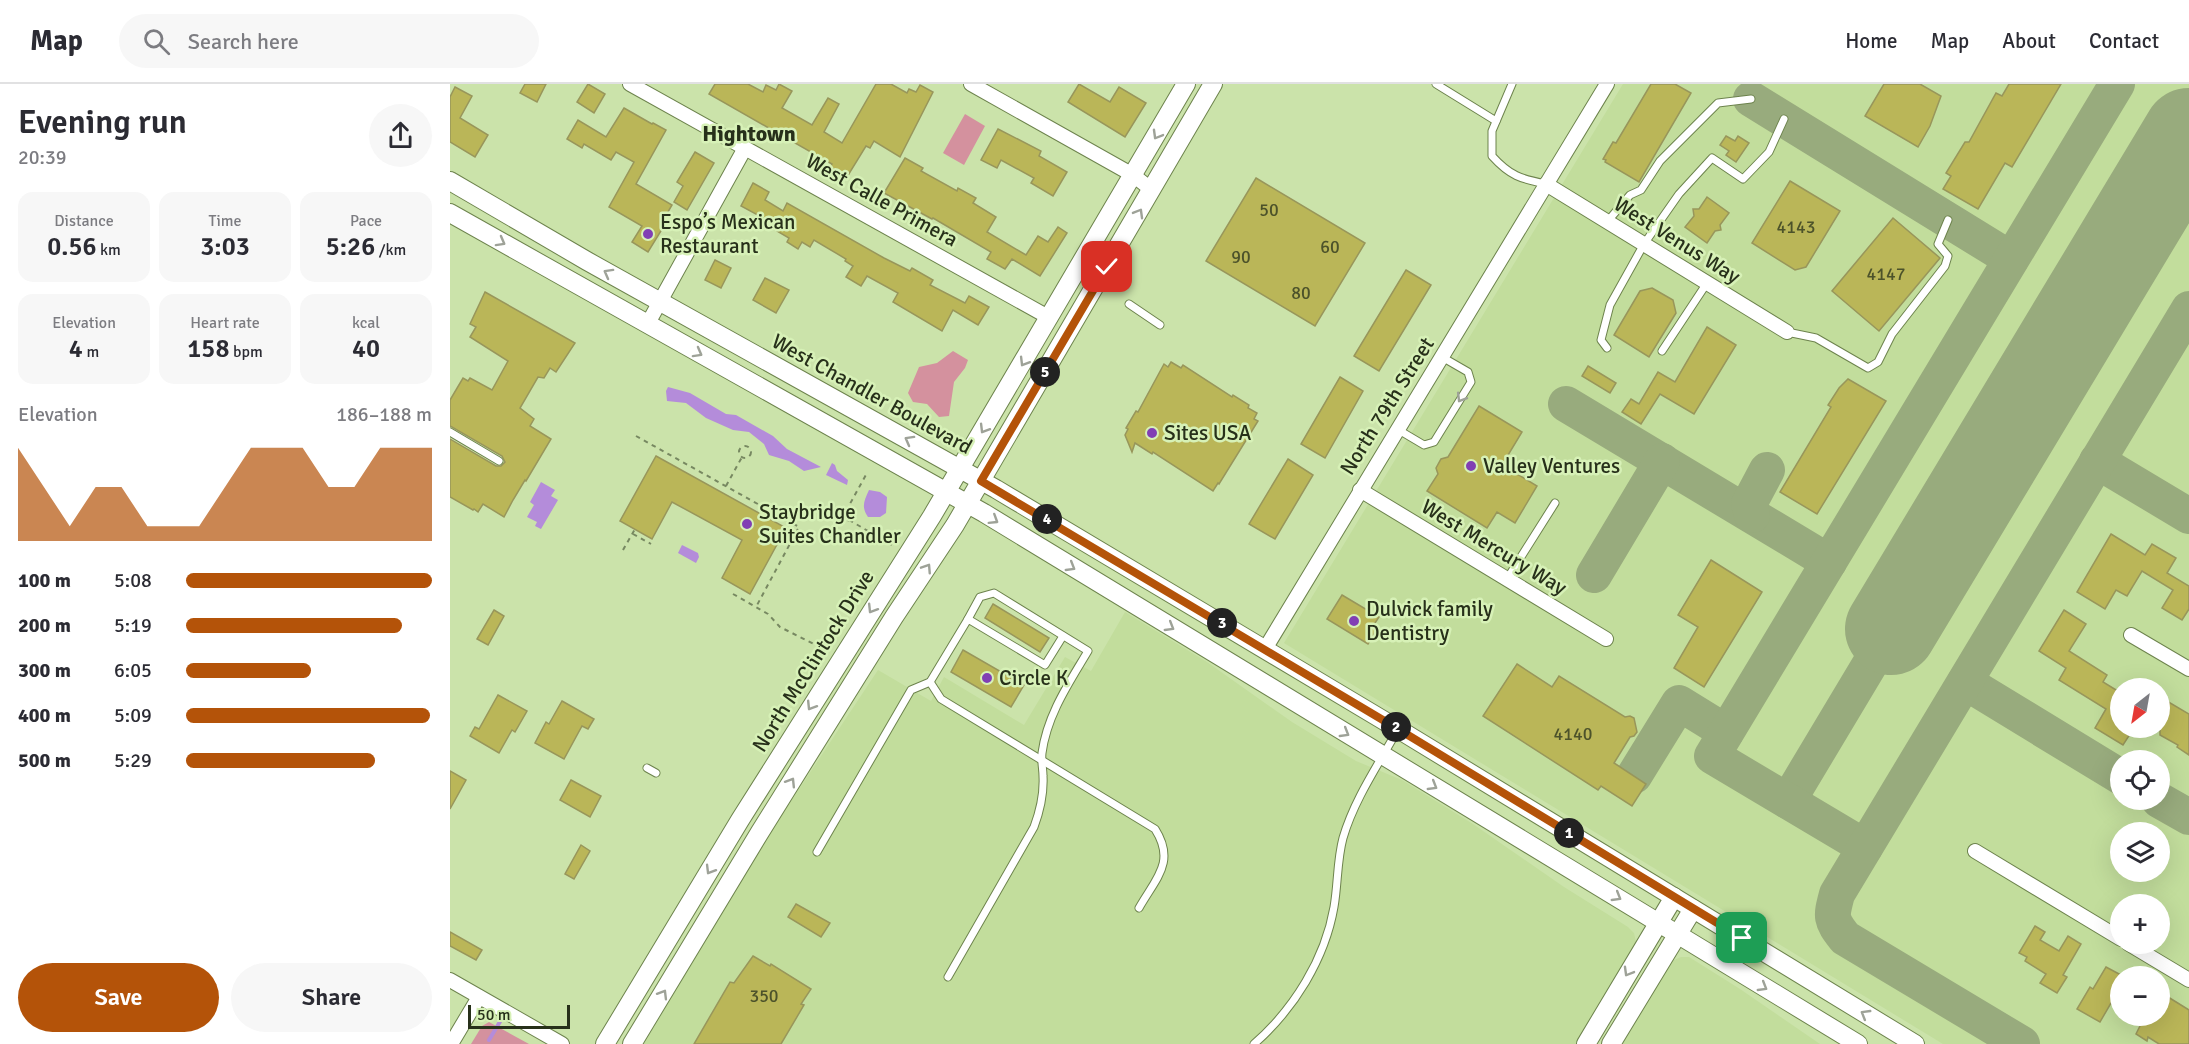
<!DOCTYPE html>
<meta charset="utf-8">
<style>
body{margin:0;font-family:Signika,sans-serif;background:#f7f7f7;color:#2b2b33;height:100vh;display:flex;flex-direction:column;font-size:22px;white-space:nowrap}
*{box-sizing:border-box;margin:0}
p{font-size:20px;color:#7c7c81}
.icon{flex:none;width:33px;height:33px;fill:none;stroke:currentColor;stroke-width:2;stroke-linecap:round;stroke-linejoin:round}
.map{position:relative;flex:1;overflow:hidden}
.details{display:flex;flex-direction:column;background:#fff;width:450px}
.details>*{flex:none}
.needle{width:39px;rotate:211deg}
.buttons{position:absolute;left:1660px;top:594px;display:grid;gap:12px}
.buttons a{display:grid;place-items:center;width:60px;height:60px;border-radius:50%;background:#fff;box-shadow:0 6px 24px #0002;font-size:30px}
.scale{position:absolute;left:18px;bottom:15px;width:102px;box-sizing:border-box;padding-left:6px;border:3px solid #27301a;border-top:0;font-size:16px;line-height:21px;white-space:nowrap;color:#27301a;-webkit-text-stroke:4px #d7f1b7;paint-order:stroke}
.pin{position:absolute;display:grid;place-items:center;width:51px;height:51px;color:#fff;margin:-26px;border-radius:12px;box-shadow:0 3px 9px #0006}
.km{position:absolute;width:30px;height:30px;margin:-15px;border-radius:50%;background:#222;color:#fff;font-size:16px;line-height:30px;text-align:center}
.round{display:grid;place-items:center;flex:none;width:63px;height:63px;border-radius:32px;background:#f7f7f7}
.headline{display:flex;align-items:center;justify-content:space-between;height:102px;padding:0 18px}
h1{font-size:33px;font-weight:600;line-height:45px}
.stats{display:grid;grid-template-columns:repeat(3,1fr);gap:9px;height:102px;padding:6px 18px}
.stats div{display:grid;align-content:center;border-radius:15px;background:#f7f7f7;text-align:center}
.stats b{font-size:26px;font-weight:600}
.stats small{font-size:16px;font-weight:400}
.stats p{font-size:16px}
.chart{height:168px;padding:12px 18px}
.chart p{display:flex;justify-content:space-between}
.chart svg{width:100%;height:108px;margin-top:6px;fill:#b45309;opacity:.7}
.action{display:flex;gap:12px;margin-top:auto;padding:12px 18px}
.action a{flex:1;height:69px;border-radius:36px;background:#b45309;color:#fff;font-size:24px;font-weight:600;line-height:69px;text-align:center}
.action a+a{background:#f7f7f7;color:#2b2b33}
ul{padding:0 18px;list-style:none;font-size:20px}
li{display:grid;grid-template-columns:96px 72px 1fr;align-items:center;height:45px}
li i{height:15px;border-radius:8px;background:#b45309}
header{display:flex;align-items:center;gap:36px;box-sizing:border-box;height:84px;padding:0 30px;background:#fff;border-bottom:2px solid #e1e1e2}
header strong{font-size:28px}
nav{display:flex;gap:33px;margin-inline-start:auto;font-size:21px}
.search{width:420px;height:54px;background:#f7f7f7;display:flex;align-items:center;gap:15px;box-sizing:border-box;padding:0 21px;border-radius:33px;color:#7c7c81;font-size:22px}
main{display:flex;flex:1;min-height:0}
.map>svg:first-child{display:block}
</style>
<header>
<strong>Map</strong>
<div class="search"><svg class="icon" aria-label="search" viewBox="0 0 24 24"><circle cx="10" cy="10" r="6"/><path d="M15 15l6 6"/></svg>Search here</div>
<nav><a>Home</a><a>Map</a><a>About</a><a>Contact</a></nav>
</header>
<main>
<section class="details">
<div class="headline"><div><h1>Evening run</h1><p>20:39</p></div><a class="round"><svg class="icon" aria-label="share" viewBox="0 0 24 24"><path d="M12 15V3M7 8l5-5 5 5M5 13v7h14v-7"/></svg></a></div>
<div class="stats">
<div><p>Distance</p><b>0.56<small> km</small></b></div>
<div><p>Time</p><b>3:03</b></div>
<div><p>Pace</p><b>5:26<small> /km</small></b></div>
</div>
<div class="stats">
<div><p>Elevation</p><b>4<small> m</small></b></div>
<div><p>Heart rate</p><b>158<small> bpm</small></b></div>
<div><p>kcal</p><b>40</b></div>
</div>
<div class="chart"><p><span>Elevation</span>186–188 m</p>
<svg viewBox="0 0 160 44" preserveAspectRatio="none"><path d="M0 44V6L10 22L20 38L30 22L40 22L50 38L60 38L70 38L80 22L90 6L100 6L110 6L120 22L130 22L140 6L150 6L160 6V44z"/></svg>
</div>
<ul>
<li><b>100 m</b>5:08<i style="width:100%"></i></li>
<li><b>200 m</b>5:19<i style="width:88%"></i></li>
<li><b>300 m</b>6:05<i style="width:51%"></i></li>
<li><b>400 m</b>5:09<i style="width:99%"></i></li>
<li><b>500 m</b>5:29<i style="width:77%"></i></li>
</ul>
<div class="action"><a>Save</a><a>Share</a></div>
</section>
<div class="map">
<svg width="1739" height="960" viewBox="0 0 1739 960">
<rect width="100%" height="100%" fill="#cbe3aa"/>
<g fill="#c2dd9c" fill-rule="evenodd">
<path d="M1173,0H1739V960H1493L834,559ZM1671,604H1710V644H1671ZM1671,676H1710V716H1671ZM1671,748H1710V788H1671ZM1671,820H1710V860H1671ZM1671,892H1710V932H1671Z"/>
<polygon points="675,528 757,578 842,638 906,677 952,696 1023,740 1114,803 1178,843 1184,849 1186,858 1186,862 1127,960 194,960 316,755 428,586 481,617 494,593 574,641 615,573 641,587"/>
<polygon points="1231,873 1239,873 1290,905 1370,960 1170,960 1220,881 1224,876"/>
</g>
<g fill="#d4919e">
<polygon points="515,30 535,42 514,81 493,69"/>
<polygon points="503,267 518,276 515,284 504,298 499,332 489,333 477,320 463,318 458,309 469,283 487,279"/>
<polygon points="39,938 79,960 21,960 32,942"/>
</g>
<g fill="#b48cda">
<polygon points="218,303 240,309 276,330 286,331 323,352 337,365 371,383 354,387 339,377 319,371 314,360 299,348 283,346 256,334 236,319 217,317 216,307"/>
<polygon points="382,379 385,381 387,387 398,396 397,401 376,391"/>
<polygon points="91,398 105,406 101,412 108,416 91,445 85,442 87,438 77,433 84,421 80,418"/>
<path d="M419,406L430,408L437,413L436,429L430,433H418C411,423 414,417 419,406Z"/>
<polygon points="232,461 248,469 249,473 246,479 228,469"/>
</g>
<g fill="none" stroke-linecap="round" stroke-linejoin="round">
<polyline stroke="#b48cda" stroke-width="4" points="39,956 54,931"/>
<g stroke="#98ab7d" stroke-width="36">
<polyline points="1301,15 1561,175"/>
<polyline points="1116,320 1379,478"/>
<polyline points="1647,377 1739,432"/>
<polyline points="1302,431 1299,420 1317,386"/>
<polyline points="1144,491 1212,377"/>
<polyline points="1515,598 1671,693"/>
<polyline points="1184,692 1229,619 1276,648"/>
<polyline points="1709,716 1739,733"/>
<polyline points="1338,717 1441,545"/>
<polyline points="1415,763 1262,672 1667,0"/>
<path d="M1572,960L1395,854C1380,835 1381,833 1387,810L1739,225"/>
</g>
<polyline stroke="#98ab7d" stroke-width="92" points="1441,545 1739,50"/>
</g>
<g fill="#bab658" stroke="#98965b" stroke-width="1.5">
<polygon points="75,0 96,0 87,18 70,9"/>
<polygon points="138,0 155,10 144,29 127,18"/>
<polygon points="265,0 298,0 313,8 316,1 326,6 329,0 342,7 332,24 362,41 378,14 389,20 374,48 392,59 426,0 441,0 457,9 459,5 466,8 470,1 483,8 450,73 424,57 420,64 416,62 397,93 380,83 382,80 259,10"/>
<polygon points="629,0 660,18 669,3 696,19 675,53 618,18"/>
<polygon points="1201,0 1225,0 1241,9 1189,98 1155,78 1156,76 1153,75 1163,58 1166,59"/>
<polygon points="1434,0 1470,0 1491,12 1480,42 1468,63 1415,32"/>
<polygon points="1559,0 1611,0 1562,83 1555,79 1528,125 1493,105 1501,92 1496,89 1515,58 1519,58 1546,9 1552,12"/>
<polygon points="5,3 22,12 10,34 38,51 25,73 0,58 0,13"/>
<polygon points="174,24 202,40 203,39 216,46 186,100 222,121 211,140 214,142 198,168 182,158 192,142 159,123 184,78 166,68 161,76 134,60 132,64 117,55 128,36 156,53"/>
<polygon points="548,45 591,67 589,72 617,88 603,112 581,99 584,94 551,76 547,84 531,76"/>
<polygon points="1276,52 1285,57 1288,52 1299,59 1286,78 1276,71 1279,67 1270,61"/>
<polygon points="245,68 264,79 237,126 224,118 233,102 227,98"/>
<polygon points="455,74 473,84 471,87 507,107 508,104 526,114 523,119 546,133 537,148 576,171 588,152 598,158 608,143 617,149 590,192 562,175 555,185 537,175 541,168 483,134 482,135 434,109"/>
<polygon points="806,94 915,159 865,242 756,177"/>
<polygon points="1340,97 1390,127 1356,183 1345,186 1302,159"/>
<polygon points="303,99 319,108 315,116 333,127 337,119 434,174 460,187 462,184 483,196 480,201 515,219 519,212 539,223 528,241 503,226 492,247 443,218 448,209 417,192 411,202 396,193 403,182 395,177 396,175 364,156 360,163 352,158 348,165 337,158 339,154 315,140 317,136 291,122"/>
<polygon points="1257,113 1279,129 1270,141 1271,146 1265,147 1257,159 1235,143 1244,132 1243,125 1249,125"/>
<polygon points="1443,134 1490,174 1429,247 1382,207"/>
<polygon points="265,176 281,184 271,204 255,196"/>
<polygon points="956,186 981,201 929,287 904,272"/>
<polygon points="315,194 339,206 326,229 303,216"/>
<polygon points="1202,204 1223,216 1226,229 1199,273 1164,251 1190,207"/>
<polygon points="35,208 125,259 106,288 100,284 94,294 88,293 70,324 84,335 80,342 101,355 76,397 75,396 63,416 54,433 33,420 28,428 24,425 23,426 0,413 0,355 46,382 51,382 55,378 52,372 0,342 0,316 13,294 18,297 20,294 42,306 58,277 20,253 26,243 20,240"/>
<polygon points="1257,243 1286,261 1244,330 1210,310 1191,340 1172,328 1181,315 1189,320 1208,288 1225,298"/>
<polygon points="721,278 731,284 733,281 782,313 783,311 799,321 798,324 807,329 804,335 808,337 769,400 768,399 763,407 703,368 702,370 685,359 682,368 675,351 678,345 676,344 686,327 688,328 714,280 718,283"/>
<polygon points="1138,282 1166,299 1160,309 1132,292"/>
<polygon points="890,293 913,307 875,374 851,360"/>
<polygon points="1398,295 1436,317 1367,430 1330,408 1381,323 1378,321 1389,304"/>
<polygon points="1029,322 1072,348 1052,381 1087,402 1065,439 1047,428 1037,444 977,407 988,390 986,384 991,375 998,373"/>
<polygon points="206,372 336,444 300,510 272,494 292,456 222,418 202,455 170,437"/>
<polygon points="838,375 863,391 825,455 799,440"/>
<polygon points="1661,450 1695,471 1702,460 1726,474 1717,489 1739,502 1739,525 1732,536 1712,524 1723,506 1692,487 1677,512 1666,506 1655,525 1627,508"/>
<polygon points="1261,476 1312,508 1254,603 1224,584 1248,543 1228,531"/>
<polygon points="892,511 929,533 923,542 927,545 918,560 877,535"/>
<polygon points="543,520 599,554 590,568 535,534"/>
<polygon points="44,526 54,532 38,561 27,555"/>
<polygon points="1614,526 1636,540 1619,567 1657,591 1653,598 1671,609 1671,644 1684,644 1673,661 1645,644 1656,625 1609,596 1616,584 1589,567"/>
<polygon points="513,566 574,601 561,623 501,588"/>
<polygon points="1067,580 1102,603 1109,592 1175,633 1180,632 1184,634 1187,648 1184,652 1180,653 1164,679 1196,700 1182,722 1151,702 1148,706 1033,632"/>
<polygon points="48,611 77,627 65,648 62,646 49,669 20,652 25,643 29,645"/>
<polygon points="1710,613 1739,630 1739,671 1727,663 1728,661 1710,651"/>
<polygon points="112,617 144,635 138,645 132,642 114,675 85,659 96,638 99,640"/>
<polygon points="0,687 16,696 0,725"/>
<polygon points="121,696 151,712 140,733 110,716"/>
<polygon points="131,761 140,767 124,795 115,790"/>
<polygon points="346,820 380,839 371,853 338,833"/>
<polygon points="1585,842 1595,848 1590,856 1609,867 1618,852 1631,860 1613,891 1617,893 1607,909 1590,899 1596,890 1575,877 1577,873 1569,869"/>
<polygon points="0,848 32,866 26,876 0,862"/>
<polygon points="303,872 320,882 321,880 361,905 351,920 354,921 331,960 244,960 280,898 284,899"/>
<polygon points="1656,883 1671,891 1671,925 1661,919 1650,938 1627,925 1640,903 1643,905"/>
<polygon points="1710,908 1739,926 1739,960 1709,960 1698,953 1697,957 1686,950 1695,932 1710,932"/>
</g>
<g fill="none" stroke-linecap="round" stroke-linejoin="round">
<g stroke="#6d834d" stroke-width="9">
<g id="lane">
<polyline points="986,0 1046,37"/>
<path d="M1062,0L1042,47V72C1060,92 1071,95 1096,100"/>
<polyline points="1157,138 1180,111 1191,106 1210,77 1268,19 1301,15"/>
<polyline points="679,220 710,241"/>
<polyline points="1337,248 1366,254 1418,284 1428,278 1442,250 1495,182 1498,172 1488,160 1498,136"/>
<polyline points="1157,264 1151,256 1160,221 1194,160 1229,110 1262,74 1293,95 1319,68 1334,35"/>
<polyline points="1212,267 1257,199"/>
<polyline points="947,345 974,361 984,358 1021,298 1018,288 992,273"/>
<polyline points="0,348 49,377"/>
<polyline points="1057,495 1105,419"/>
<path d="M480,598L491,615L705,745C726,778 706,794 689,824"/>
<polyline points="197,684 206,689"/>
<polyline points="367,768 461,606 480,598 518,535 595,581 613,552"/>
<path d="M498,893L584,743C590,727 594,710 593,692C593,685 591,677 592,669C597,631 619,599 638,567L544,509L530,513L518,535"/>
<path d="M804,960C844,925 875,875 884,823C888,800 887,776 893,754C904,716 928,681 947,647"/>
</g>
</g>
<g stroke="#6d834d" stroke-width="16">
<g id="street">
<polyline points="180,0 600,234"/>
<polyline points="521,0 683,91 702,106"/>
<polyline points="1096,100 1337,248"/>
<polyline points="197,241 295,64"/>
<polyline points="910,406 1156,555"/>
<polyline points="1681,551 1739,585"/>
<polyline points="815,565 1157,0"/>
<polyline points="1525,767 1671,855"/>
<polyline points="1679,860 1739,896"/>
<polyline points="0,896 112,960"/>
<polyline points="1,960 29,913"/>
</g>
</g>
<g stroke="#6d834d" stroke-width="20">
<g id="secondary">
<polyline points="0,97 137,177 546,405 948,645 1465,960"/>
<polyline points="0,129 534,429 1408,960"/>
<polyline points="155,960 290,736 482,432 736,0"/>
<polyline points="182,960 310,748 444,533 505,441 763,0"/>
<polyline points="1136,960 1224,813"/>
<polyline points="1161,960 1243,825"/>
</g>
</g>
<g stroke="#778861" stroke-width="2" stroke-dasharray="4.5 4.5" stroke-linecap="butt">
<polyline points="186,352 349,443 306,523"/>
<circle cx="295" cy="368" r="6"/>
<polyline points="276,402 292,373"/>
<circle cx="392" cy="433" r="7"/>
<polyline points="396,427 417,389"/>
<polyline points="378,436 385,436"/>
<polyline points="399,436 444,462"/>
<polyline points="183,450 201,460"/>
<polyline points="173,466 185,445"/>
<polyline points="283,510 318,530 330,543 368,562"/>
</g>
<use href="#lane" stroke="#fff" stroke-width="7"/>
<use href="#street" stroke="#fff" stroke-width="14"/>
<use href="#secondary" stroke="#fff" stroke-width="18"/>
</g>
<defs><path id="oneway-chevron" d="M-2-3.5L2.5 0L-2 3.5" fill="none" stroke-width="1.6" stroke-linecap="round" stroke-linejoin="round" transform="scale(1.5)"/></defs>
<g stroke="#9ea298">
<use href="#oneway-chevron" transform="translate(707 51) rotate(120)"/>
<use href="#oneway-chevron" transform="translate(689 129) rotate(-60)"/>
<use href="#oneway-chevron" transform="translate(51 158) rotate(29)"/>
<use href="#oneway-chevron" transform="translate(158 189) rotate(-151)"/>
<use href="#oneway-chevron" transform="translate(248 269) rotate(29)"/>
<use href="#oneway-chevron" transform="translate(574 278) rotate(121)"/>
<use href="#oneway-chevron" transform="translate(1011 314) rotate(121)"/>
<use href="#oneway-chevron" transform="translate(534 345) rotate(121)"/>
<use href="#oneway-chevron" transform="translate(459 356) rotate(-151)"/>
<use href="#oneway-chevron" transform="translate(544 436) rotate(32)"/>
<use href="#oneway-chevron" transform="translate(621 483) rotate(31)"/>
<use href="#oneway-chevron" transform="translate(477 484) rotate(-57)"/>
<use href="#oneway-chevron" transform="translate(422 525) rotate(122)"/>
<use href="#oneway-chevron" transform="translate(720 543) rotate(31)"/>
<use href="#oneway-chevron" transform="translate(361 622) rotate(122)"/>
<use href="#oneway-chevron" transform="translate(895 649) rotate(31)"/>
<use href="#oneway-chevron" transform="translate(341 698) rotate(-58)"/>
<use href="#oneway-chevron" transform="translate(983 702) rotate(31)"/>
<use href="#oneway-chevron" transform="translate(260 786) rotate(121)"/>
<use href="#oneway-chevron" transform="translate(1167 813) rotate(31)"/>
<use href="#oneway-chevron" transform="translate(1178 888) rotate(120)"/>
<use href="#oneway-chevron" transform="translate(1313 903) rotate(31)"/>
<use href="#oneway-chevron" transform="translate(213 910) rotate(-59)"/>
<use href="#oneway-chevron" transform="translate(1415 930) rotate(-149)"/>
</g>
<g fill="none" stroke-linecap="round" stroke-linejoin="round">
<g stroke="#fff" stroke-width="12">
<polyline id="route" points="657,183 531,397 948,645 1292,854"/>
</g>
<use href="#route" stroke="#b45309" stroke-width="8"/>
</g>
<g fill="#813fb4" stroke="#d7f1b7" stroke-width="2">
<circle cx="198" cy="150" r="6"/>
<circle cx="702" cy="349" r="6"/>
<circle cx="1021" cy="382" r="6"/>
<circle cx="297" cy="440" r="6"/>
<circle cx="904" cy="537" r="6"/>
<circle cx="537" cy="594" r="6"/>
</g>
<g text-anchor="middle" stroke-width="5" stroke-linejoin="round" paint-order="stroke">
<g font-size="18" fill="#4c522a">
<text x="819" y="132">50</text>
<text x="1346" y="149">4143</text>
<text x="880" y="169">60</text>
<text x="791" y="179">90</text>
<text x="1436" y="196">4147</text>
<text x="851" y="215">80</text>
<text x="1123" y="656">4140</text>
<text x="314" y="918">350</text>
</g>
<g font-size="21" fill="#27301a" stroke="#d7f1b7">
<text transform="translate(432 116) rotate(29)" y="7">West Calle Primera</text>
<text transform="translate(1227 156) rotate(32)" y="7">West Venus Way</text>
<text transform="translate(422 310) rotate(29)" y="7">West Chandler Boulevard</text>
<text transform="translate(937 322) rotate(-58)" y="7">North 79th Street</text>
<text transform="translate(1044 463) rotate(31)" y="7">West Mercury Way</text>
<text transform="translate(363 577) rotate(-58)" y="7">North McClintock Drive</text>
</g>
<g font-size="21" fill="#27301a" stroke="#d7f1b7" text-anchor="start">
<text x="210" y="145">Espo’s Mexican<tspan x="210" dy="24">Restaurant</tspan></text>
<text x="714" y="356">Sites USA</text>
<text x="1033" y="389">Valley Ventures</text>
<text x="309" y="435">Staybridge<tspan x="309" dy="24">Suites Chandler</tspan></text>
<text x="916" y="532">Dulvick family<tspan x="916" dy="24">Dentistry</tspan></text>
<text x="549" y="601">Circle K</text>
</g>
<g font-size="22" font-weight="bold" fill="#27301a" stroke="#d7f1b7">
<text x="299" y="57">Hightown</text>
</g>
</g>
</svg>
<div class="buttons">
<a><svg class="needle" viewBox="-14 -14 28 28"><path d="M0-13l5 13h-10z" fill="#e53935"/><path d="M0 13l5-13h-10z" fill="#7c7c81"/></svg></a>
<a><svg class="icon" aria-label="locate" viewBox="0 0 24 24"><circle cx="12" cy="12" r="6"/><path d="M12 2v4M12 18v4M2 12h4M18 12h4"/></svg></a>
<a><svg class="icon" aria-label="layers" viewBox="0 0 24 24"><path d="M12 4l9 5-9 5-9-5zM3 14l9 5 9-5"/></svg></a>
<a>+</a>
<a>−</a>
</div>
<div class="scale">50 m</div>
<div class="pin" style="left:1292px;top:854px;background:#1e9e55"><svg class="icon" aria-label="arrive" viewBox="0 0 24 24"><path d="M6 21V4h12l-3 4 3 4H6"/></svg></div>
<div class="pin" style="left:657px;top:183px;background:#d93025"><svg class="icon" aria-label="check" viewBox="0 0 24 24"><path d="M5 12l5 5 9-10"/></svg></div>
<b class="km" style="left:1119px;top:749px">1</b>
<b class="km" style="left:946px;top:643px">2</b>
<b class="km" style="left:772px;top:539px">3</b>
<b class="km" style="left:597px;top:435px">4</b>
<b class="km" style="left:595px;top:288px">5</b>
</div>
</main>
